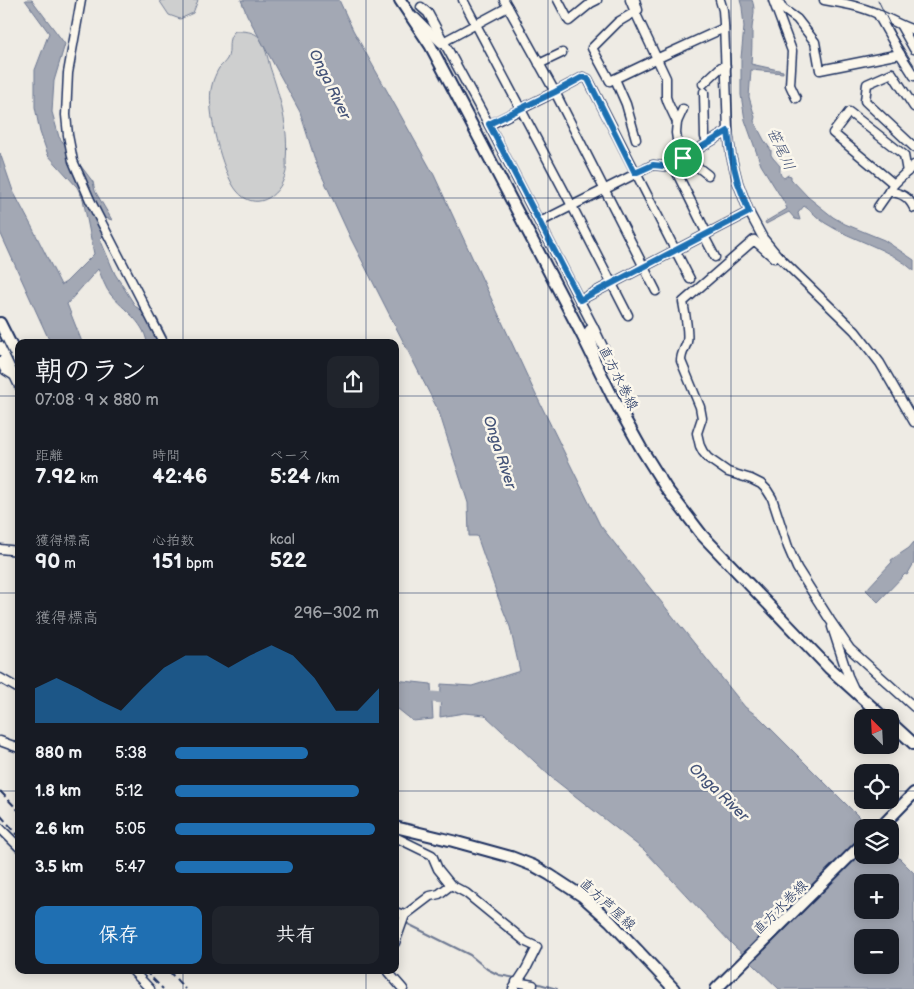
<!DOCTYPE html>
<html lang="ja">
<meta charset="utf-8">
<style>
body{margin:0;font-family:"Balsamiq Sans","Klee One",sans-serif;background:#20242c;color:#f1f3f6;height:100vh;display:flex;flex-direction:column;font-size:19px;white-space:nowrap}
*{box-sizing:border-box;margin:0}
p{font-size:16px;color:#9ea1a6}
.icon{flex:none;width:28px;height:28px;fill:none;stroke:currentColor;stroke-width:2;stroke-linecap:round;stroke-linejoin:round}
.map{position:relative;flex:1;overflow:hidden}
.details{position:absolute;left:15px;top:339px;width:384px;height:635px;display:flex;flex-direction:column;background:#171b24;border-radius:10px;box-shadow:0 2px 12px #0003}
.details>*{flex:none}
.needle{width:32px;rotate:336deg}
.tools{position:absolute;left:854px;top:709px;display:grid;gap:10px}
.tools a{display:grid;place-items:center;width:45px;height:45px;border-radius:10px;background:#171b24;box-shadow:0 2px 12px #0003;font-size:25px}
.pin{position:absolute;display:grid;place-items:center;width:42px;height:42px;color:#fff;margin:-21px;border:2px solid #fff;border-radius:50%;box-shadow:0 1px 5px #0007}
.round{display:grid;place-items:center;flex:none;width:52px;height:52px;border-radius:10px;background:#20242c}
.summary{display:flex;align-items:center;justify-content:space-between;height:85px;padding:0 20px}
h1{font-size:28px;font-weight:700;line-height:38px}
.stats{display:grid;grid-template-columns:repeat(3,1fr);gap:8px;height:85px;padding:5px 20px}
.stats div{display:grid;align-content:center}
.stats b{font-size:21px;font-weight:700}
.stats small{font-size:14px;font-weight:400}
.stats p{font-size:14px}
.chart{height:140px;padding:10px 20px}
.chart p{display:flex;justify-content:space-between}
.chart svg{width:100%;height:90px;margin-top:5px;fill:#1f6fb2;opacity:.7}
.primary-button{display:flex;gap:10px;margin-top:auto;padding:10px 20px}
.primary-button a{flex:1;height:58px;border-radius:10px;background:#1f6fb2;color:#fff;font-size:20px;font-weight:700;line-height:58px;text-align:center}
.primary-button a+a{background:#20242c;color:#f1f3f6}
ul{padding:0 20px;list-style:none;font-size:16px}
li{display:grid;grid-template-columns:80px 60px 1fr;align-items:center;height:38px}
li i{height:12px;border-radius:6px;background:#1f6fb2}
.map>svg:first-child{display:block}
</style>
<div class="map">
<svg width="914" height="989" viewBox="0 0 914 989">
<rect width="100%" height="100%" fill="#eeebe4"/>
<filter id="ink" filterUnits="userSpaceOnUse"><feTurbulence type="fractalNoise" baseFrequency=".02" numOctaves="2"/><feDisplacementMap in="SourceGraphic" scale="10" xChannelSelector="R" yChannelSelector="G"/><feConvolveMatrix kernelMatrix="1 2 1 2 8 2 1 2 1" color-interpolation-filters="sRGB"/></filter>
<g filter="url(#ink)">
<g fill="#cecfcf" stroke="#747f96">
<polygon points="159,0 198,0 193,13 180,19 169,15"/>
<path d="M235,31C244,31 254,31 260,38C265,46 268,58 270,67C280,97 289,128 286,160C286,165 287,171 285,175C279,198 254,212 237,191C222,173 205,107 212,85C213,80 216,73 219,68C222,65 225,62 227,59C232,49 225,40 235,31Z"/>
</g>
<g fill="#a3a8b4" stroke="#6d7892" fill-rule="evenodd">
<path d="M25,0H32L65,44L54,81L52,112L59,137L93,182L95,191L112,220L106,218L104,235L100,239L115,274L136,307L157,318L169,342H147C143,321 124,310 111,295C105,288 102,277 98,269L67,304L82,342H50L0,232V153L13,191L32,227L61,285L66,282L94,254L83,199L77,187L48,155L40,132L35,107V70L49,33Z"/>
<path d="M241,0H339L353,30L434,175L535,393L600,525L745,707L760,718L869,827L862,828V855H890V849L914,873V989H779L731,943L644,850L551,777L485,715L464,713L440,717L441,684L472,686L520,671L510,627L498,597L477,536H469L468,503L439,412L351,239L316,163L300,112L247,15ZM862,882H890V910H862ZM862,938H890V965H862Z"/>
<path d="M740,0H752C756,10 753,17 752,28C752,40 752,52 751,64L783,71V73L751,70L749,97L755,117L754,121L764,140L771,150V155L773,158L780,166C780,171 779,175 784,178L788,175L791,176V179L808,197L833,217L845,224L884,240L914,260V271C890,248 853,241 825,223C817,218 812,211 804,206L798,213L800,220L795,219L789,212L766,224L765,222L787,209L784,202L761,165L745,120L741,95V58L744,27L742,7Z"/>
<polygon points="914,542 914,563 907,575 905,574 878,602 866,590 892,562 891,560 909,548"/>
<polygon points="395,680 431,684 433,719 413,721 398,709 395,709"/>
</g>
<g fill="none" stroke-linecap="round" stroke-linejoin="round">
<g stroke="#6d7892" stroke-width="2">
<polyline points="0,682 19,693"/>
<polyline points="395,917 402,920"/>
<polyline points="406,923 470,955 487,969 499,975 516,978"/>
<polyline points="536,983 557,989"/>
</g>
<polyline stroke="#a3a8b4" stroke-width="11" points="395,694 456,699"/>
<g stroke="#1b2f5e" stroke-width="11">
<g id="minor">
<polyline points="81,0 68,73 66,115 68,135 73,161 90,200 163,342"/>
<polyline points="463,0 572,206 628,315"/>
<polyline points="504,0 555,92 656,291"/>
<polyline points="558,0 569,21 591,3 597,0"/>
<polyline points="630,0 635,12 618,22 592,48 610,81 656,59 724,28"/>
<polyline points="635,0 638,10 635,12 666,78 666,97 668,103 677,122"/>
<polyline points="720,0 723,10 724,24 728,131 731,155 738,183 749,212 763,238 777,255 855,331 880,363 914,422"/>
<polyline points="773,0 792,51 790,85 796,98"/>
<polyline points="778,0 783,9 797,19 815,42 820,70 900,54"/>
<path d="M824,0C842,3 860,6 878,14C890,19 901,26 914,30"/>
<polyline points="421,7 428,13 489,125 593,326 589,330 594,348 594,357"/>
<polyline points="877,13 900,54 914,76"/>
<polyline points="416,18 441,43 508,7"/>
<polyline points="901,26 914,49"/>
<polyline points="539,64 562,53"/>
<polyline points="615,79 626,104 636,139"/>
<polyline points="703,84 721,67 726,67"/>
<polyline points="704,92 705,137 708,142"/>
<polyline points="914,107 892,73 867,84 865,101 914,147"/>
<polyline points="683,109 677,122 676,133 679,153 683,158 690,161 708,175"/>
<polyline points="489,125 555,92 583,77 588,79 690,279"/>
<polyline points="674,167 707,234"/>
<polyline points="894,184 833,133 849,112 904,155 907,172"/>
<path d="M889,191C902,194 908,196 914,208"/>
<polyline points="878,207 894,184 914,165"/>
<polyline points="540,222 653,165 674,167 688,155 728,131"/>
<polyline points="704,236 715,257"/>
<path d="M777,255L774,258L754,240L683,302C685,313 689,332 687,342C685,349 681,353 681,361L700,407L702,418L697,433L700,446L703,452L708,458L728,472L751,479L761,484L767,490L772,498L788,547L797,568L830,620L850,649L914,707"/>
<polyline points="580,300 749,212"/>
<polyline points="593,326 607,355"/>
<polyline points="0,346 19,386"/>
<polyline points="0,361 5,370 13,375"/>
<polyline points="0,549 19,551"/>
<polyline points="832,627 848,676 854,689"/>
<polyline points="0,678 19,689"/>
<polyline points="0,741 19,748"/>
<polyline points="0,828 19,847"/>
<polyline points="395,837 432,855 438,869 451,885 466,893 526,942 537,947 526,969 513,989"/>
<polyline points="395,912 405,915"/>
<polyline points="395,943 405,915 430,896 439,894 451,885"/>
<polyline points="132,970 150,989"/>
<polyline points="387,970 388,972 403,989"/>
<polyline points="516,982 533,985"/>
</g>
</g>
<g stroke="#1b2f5e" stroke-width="14">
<g id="major">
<polyline points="400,0 430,45 448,79 582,335 612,396 641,448 666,488 702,535 829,668 884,718"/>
<polyline points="0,323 19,361"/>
<polyline points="890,722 914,744"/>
<polyline points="395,827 453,841 511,857 534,866 550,875 582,896 610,921 674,989"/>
<polyline points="880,828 914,793"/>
<polyline points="716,989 862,844"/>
</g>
</g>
<use href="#minor" stroke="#fbf7ec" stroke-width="8"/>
<use href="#major" stroke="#fbf7ec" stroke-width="10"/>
<polyline stroke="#1b2f5e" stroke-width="1" points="878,0 895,35 914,65"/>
<g stroke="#1b2f5e" stroke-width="2" stroke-dasharray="8 4" stroke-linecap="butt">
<polyline points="0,791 19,811"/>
<polyline points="0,815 19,836"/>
<polyline points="144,970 163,989"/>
<polyline points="168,970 185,989"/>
</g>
</g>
</g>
<g fill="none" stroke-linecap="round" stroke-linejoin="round" filter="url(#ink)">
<g stroke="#fff" stroke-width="10">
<polygon id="route" points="583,77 588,79 635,173 653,165 674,167 688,155 728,131 731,155 738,183 749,212 580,300 489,124 555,92"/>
</g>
<use href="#route" stroke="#1f6fb2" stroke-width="6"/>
</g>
<path fill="none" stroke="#1b2f5e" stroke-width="1" stroke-opacity="0.55" d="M183,0V342M366,0V342M548,0V989M731,0V989M0,198H914M0,396H19M395,396H914M0,593H19M395,593H914M0,791H19M395,791H862M890,791H914M183,970V989M366,970V989"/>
<g text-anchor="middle" stroke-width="5" stroke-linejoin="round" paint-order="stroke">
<g font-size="14" fill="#1b2f5e" stroke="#fbf7ec">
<text transform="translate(619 378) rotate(63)" y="5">直方水巻線</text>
<text transform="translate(608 904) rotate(42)" y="5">直方芦屋線</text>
<text transform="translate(780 907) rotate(-45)" y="5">直方水巻線</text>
</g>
<g font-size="15" font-style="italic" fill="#445378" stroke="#fbf7ec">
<text transform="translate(330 84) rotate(64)" y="5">Onga River</text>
<text transform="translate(781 149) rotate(65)" y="5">笹尾川</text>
<text transform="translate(500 452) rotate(72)" y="5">Onga River</text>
<text transform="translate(719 792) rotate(44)" y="5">Onga River</text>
</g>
</g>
</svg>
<div class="tools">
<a><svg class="needle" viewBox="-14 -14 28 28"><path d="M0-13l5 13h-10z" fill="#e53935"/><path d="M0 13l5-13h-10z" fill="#9ea1a6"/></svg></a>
<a><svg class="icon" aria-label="locate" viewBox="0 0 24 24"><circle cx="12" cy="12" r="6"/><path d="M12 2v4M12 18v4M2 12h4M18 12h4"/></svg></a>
<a><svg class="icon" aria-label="layers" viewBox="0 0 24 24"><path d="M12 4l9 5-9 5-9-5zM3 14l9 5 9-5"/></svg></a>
<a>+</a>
<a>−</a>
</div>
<div class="pin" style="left:683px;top:158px;background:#1e9e55"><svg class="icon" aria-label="arrive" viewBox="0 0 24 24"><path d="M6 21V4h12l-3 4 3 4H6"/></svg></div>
<section class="details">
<div class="summary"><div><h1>朝のラン</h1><p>07:08 · 9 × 880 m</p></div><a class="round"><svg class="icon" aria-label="share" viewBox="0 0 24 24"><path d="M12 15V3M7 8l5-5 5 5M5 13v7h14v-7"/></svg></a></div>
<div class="stats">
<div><p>距離</p><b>7.92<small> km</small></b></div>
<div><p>時間</p><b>42:46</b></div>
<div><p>ペース</p><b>5:24<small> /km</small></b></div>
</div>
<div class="stats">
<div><p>獲得標高</p><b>90<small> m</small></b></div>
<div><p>心拍数</p><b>151<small> bpm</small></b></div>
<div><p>kcal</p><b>522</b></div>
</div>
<div class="chart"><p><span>獲得標高</span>296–302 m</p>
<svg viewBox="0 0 160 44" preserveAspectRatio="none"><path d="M0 44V27L10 22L20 27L30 33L40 38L50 27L60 17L70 11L80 11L90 17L100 11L110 6L120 11L130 22L140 38L150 38L160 27V44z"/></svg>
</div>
<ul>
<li><b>880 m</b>5:38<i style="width:65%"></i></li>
<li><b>1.8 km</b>5:12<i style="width:90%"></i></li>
<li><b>2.6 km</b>5:05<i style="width:98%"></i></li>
<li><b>3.5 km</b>5:47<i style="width:58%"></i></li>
</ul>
<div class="primary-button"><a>保存</a><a>共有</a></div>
</section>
</div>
